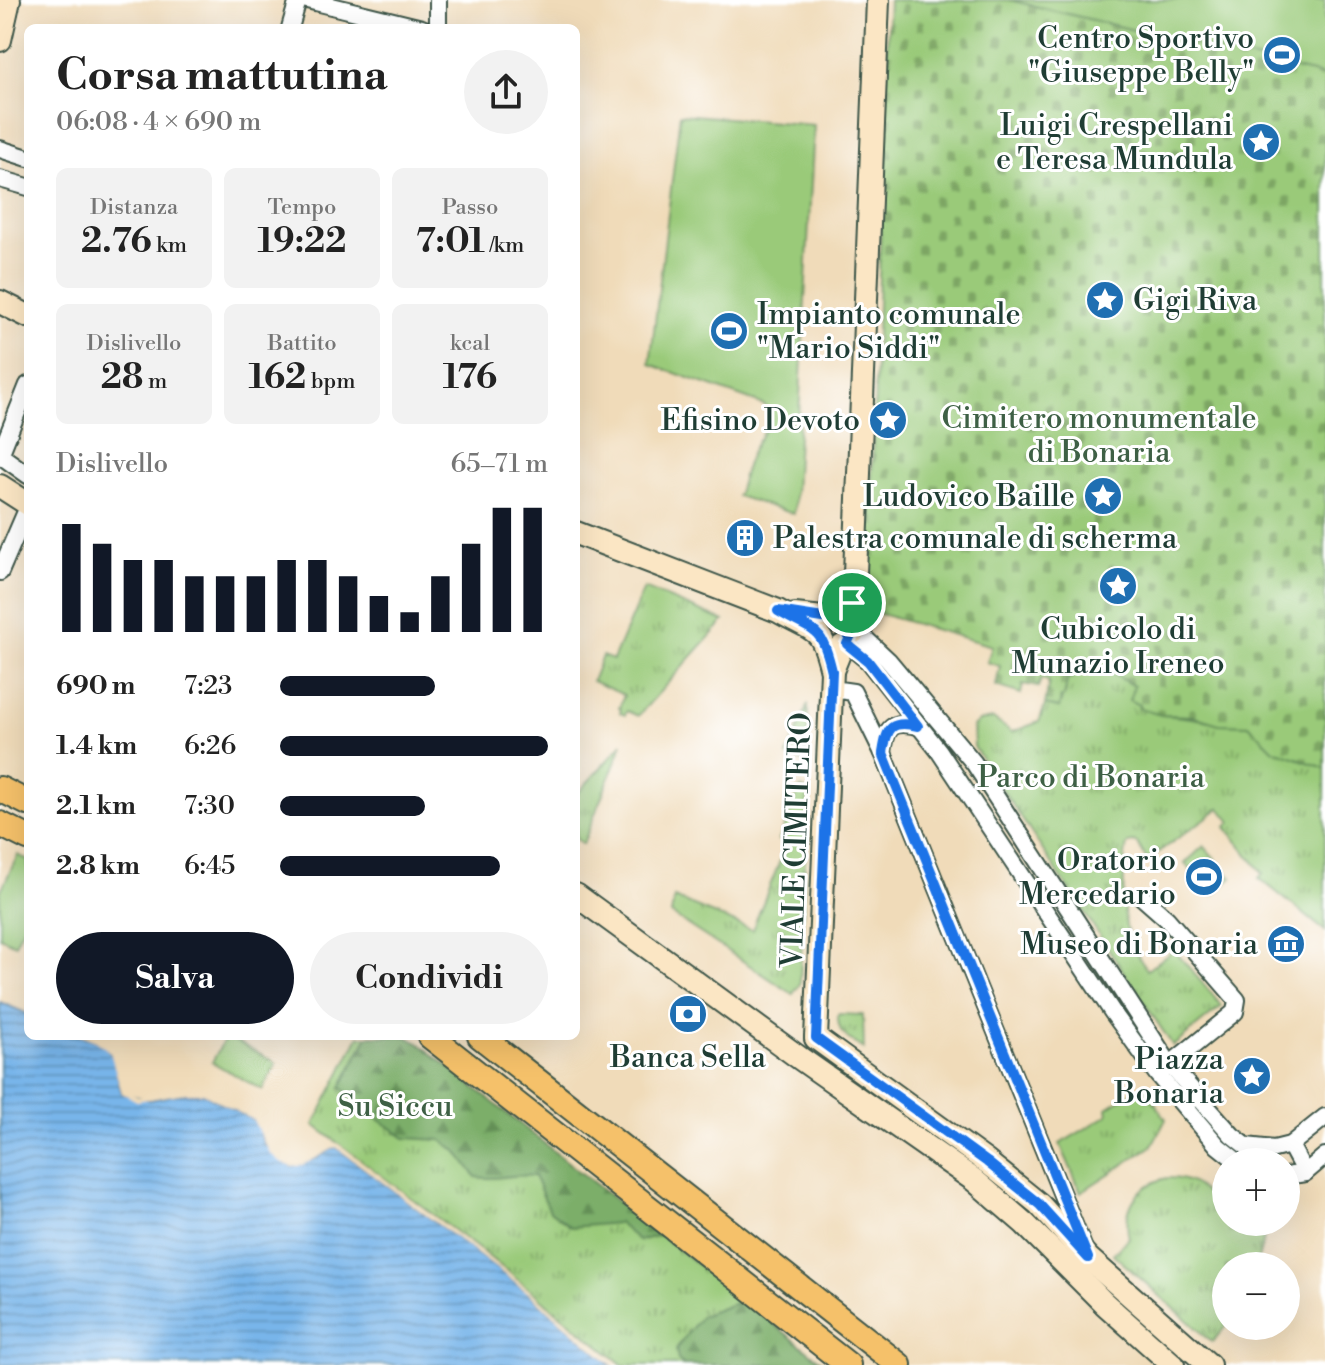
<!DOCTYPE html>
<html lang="it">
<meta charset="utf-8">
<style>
body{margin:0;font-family:"Libre Bodoni",serif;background:#f2f2f2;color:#222;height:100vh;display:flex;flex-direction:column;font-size:30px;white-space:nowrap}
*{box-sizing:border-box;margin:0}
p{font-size:26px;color:#767676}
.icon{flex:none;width:44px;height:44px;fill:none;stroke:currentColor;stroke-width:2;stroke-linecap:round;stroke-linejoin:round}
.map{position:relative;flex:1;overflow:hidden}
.sheet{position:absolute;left:24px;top:24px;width:556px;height:1016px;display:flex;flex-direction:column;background:#fff;border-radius:12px;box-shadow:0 8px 32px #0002}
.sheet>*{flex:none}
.fabs{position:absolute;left:1212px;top:1148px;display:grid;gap:16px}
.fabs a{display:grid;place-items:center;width:88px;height:88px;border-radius:50%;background:#fff;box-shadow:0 8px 32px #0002;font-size:40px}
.pin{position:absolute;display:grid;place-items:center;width:68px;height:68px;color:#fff;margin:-34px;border:4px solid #fff;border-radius:50%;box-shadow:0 2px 8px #0007}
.round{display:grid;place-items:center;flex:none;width:84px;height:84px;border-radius:42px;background:#f2f2f2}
.overview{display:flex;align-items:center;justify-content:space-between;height:136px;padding:0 32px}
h1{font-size:44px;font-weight:700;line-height:60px}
.metrics{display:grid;grid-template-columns:repeat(3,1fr);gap:12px;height:136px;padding:8px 32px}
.metrics div{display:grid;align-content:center;border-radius:12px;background:#f2f2f2;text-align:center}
.metrics b{font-size:34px;font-weight:700}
.metrics small{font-size:22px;font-weight:400}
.metrics p{font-size:22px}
.chart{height:224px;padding:16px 32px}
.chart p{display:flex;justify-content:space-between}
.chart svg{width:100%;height:144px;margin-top:8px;stroke:#111827;stroke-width:6}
.button{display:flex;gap:16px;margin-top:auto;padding:16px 32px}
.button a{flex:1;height:92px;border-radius:48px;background:#111827;color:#fff;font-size:32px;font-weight:700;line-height:92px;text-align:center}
.button a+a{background:#f2f2f2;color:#222}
ul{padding:0 32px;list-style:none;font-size:26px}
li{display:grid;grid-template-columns:128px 96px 1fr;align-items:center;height:60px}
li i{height:20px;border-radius:10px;background:#111827}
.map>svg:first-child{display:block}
</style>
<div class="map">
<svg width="1325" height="1365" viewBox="0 0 1325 1365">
<defs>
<pattern id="grass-tufts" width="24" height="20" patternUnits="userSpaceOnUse" patternTransform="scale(2)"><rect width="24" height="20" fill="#9aca79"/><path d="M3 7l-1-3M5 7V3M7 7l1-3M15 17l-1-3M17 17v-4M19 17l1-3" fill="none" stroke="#7da564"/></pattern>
<pattern id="forest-firs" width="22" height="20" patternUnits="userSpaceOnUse" patternTransform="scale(2)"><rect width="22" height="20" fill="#7bae69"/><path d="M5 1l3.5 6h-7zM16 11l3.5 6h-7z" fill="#648f57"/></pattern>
<pattern id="cemetery-stones" width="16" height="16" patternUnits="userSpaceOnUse" patternTransform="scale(2)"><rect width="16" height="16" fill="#9aca79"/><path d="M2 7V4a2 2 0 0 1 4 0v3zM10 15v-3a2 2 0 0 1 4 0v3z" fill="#7da564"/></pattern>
<pattern id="water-rules" width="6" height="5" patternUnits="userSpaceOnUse" patternTransform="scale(2)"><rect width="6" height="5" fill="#78b5ea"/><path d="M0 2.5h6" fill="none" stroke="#6294be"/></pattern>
</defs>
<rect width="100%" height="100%" fill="#fff"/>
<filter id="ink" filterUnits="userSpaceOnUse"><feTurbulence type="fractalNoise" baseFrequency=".0125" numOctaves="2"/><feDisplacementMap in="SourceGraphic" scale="16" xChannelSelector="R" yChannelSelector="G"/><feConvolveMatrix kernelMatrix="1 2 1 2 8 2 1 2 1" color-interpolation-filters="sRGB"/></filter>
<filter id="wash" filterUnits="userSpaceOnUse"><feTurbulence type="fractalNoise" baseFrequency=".006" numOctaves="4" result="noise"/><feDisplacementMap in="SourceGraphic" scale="32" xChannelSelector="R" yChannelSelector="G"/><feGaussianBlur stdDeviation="1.8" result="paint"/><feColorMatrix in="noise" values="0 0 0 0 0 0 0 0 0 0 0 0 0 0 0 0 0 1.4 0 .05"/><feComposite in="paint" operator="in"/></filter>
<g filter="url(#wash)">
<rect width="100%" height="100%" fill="#f0dbb9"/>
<g fill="url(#grass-tufts)" stroke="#5c8456" stroke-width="2">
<polygon points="644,588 724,621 638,716 627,711 625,715 620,713 621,709 619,708 624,695 592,681 602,656 613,660"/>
<path d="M1100,666L1135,687L1161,715C1191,716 1219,724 1249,725L1274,750L1325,768V931L1259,878L1263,873L1226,827L1231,822L1220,808L1147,860L1137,843L1131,842L1127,845C1124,856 1124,867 1124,877C1122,916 1124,938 1147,970L1174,950L1222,1006L1173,1046L974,747L973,727L979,721L993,719L1012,732L1039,722L1045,705L1059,708L1068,677L1074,668Z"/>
<polygon points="808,704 808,764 787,756"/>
<polygon points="623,743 583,844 576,839 576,795"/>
<polygon points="800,788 808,791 800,984 793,994 671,914 674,898 752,930 787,844 779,840"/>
<path d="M838,1014L863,1015L864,1049C848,1038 837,1035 838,1014Z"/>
<polygon points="359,1036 406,1036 826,1365 623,1365 488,1256 314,1125"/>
<polygon points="1143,1085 1166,1119 1152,1146 1081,1192 1060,1144 1108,1115 1107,1108"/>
<path d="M1167,1178C1190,1177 1202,1188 1217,1205L1226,1202V1222L1268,1223L1256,1266H1226V1326L1212,1342L1113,1254L1129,1238C1122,1208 1137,1185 1167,1178Z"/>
</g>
<g fill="url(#forest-firs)" stroke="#4d764e" stroke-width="2">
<path d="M368,1036H406L420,1044L659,1235L639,1241L618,1223L571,1227L550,1211L534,1176C513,1173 496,1181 476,1177L457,1151L441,1140L405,1138L358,1104L341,1087Z"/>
<polygon points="743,1300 826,1365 684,1365 678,1360 676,1349 701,1316"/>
</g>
<polygon fill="url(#cemetery-stones)" stroke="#5c8456" stroke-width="2" points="889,0 1010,0 1325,76 1325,768 1274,750 1249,725 1219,724 1193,716 1161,715 1140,709 1139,705 1129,700 1134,686 1100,666 1075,668 1072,678 1068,677 1064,697 1061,697 1059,708 1045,705 1049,681 1041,679 1038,687 1023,684 1021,694 996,686 1000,666 987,662 992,646 867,610"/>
<g fill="#9aca79" stroke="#5c8456" stroke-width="2">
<polygon points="1010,0 1325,0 1325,76"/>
<path d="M680,114L814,125L794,514L737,496C742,481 745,465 752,451C759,436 772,426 768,408L764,405L650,364Z"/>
<polygon points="1204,846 1232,878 1213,895 1185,863"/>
<polygon points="18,855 28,860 28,917 15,944 0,937 0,892"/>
<polygon points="226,1036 277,1063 262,1090 212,1062"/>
</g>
<path fill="url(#water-rules)" stroke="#4c798f" stroke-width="2" d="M0,1002L28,1014V1036C54,1036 98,1028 112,1056C118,1068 117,1081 122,1093L150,1100L185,1093H203L253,1120L258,1125L263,1143L292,1167L315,1159L336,1147L526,1291L612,1365H0Z"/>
<polygon fill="#f0dbb9" points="83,1036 97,1037 113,1049 126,1091 138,1097 184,1089 205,1090 255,1117 261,1123 267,1141 283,1158 293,1162 302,1161 338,1143 526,1287 616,1365 612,1365 526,1291 336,1147 303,1165 292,1167 281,1162 270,1153 253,1120 203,1093 185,1093 137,1101 122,1093 110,1052 96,1041"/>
</g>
<g filter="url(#ink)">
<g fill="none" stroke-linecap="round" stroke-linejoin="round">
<g stroke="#3e5548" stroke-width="20">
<g id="street">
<polyline points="307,0 422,28"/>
<polyline points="438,0 438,28"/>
<polyline points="290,28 298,0"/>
<polyline points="0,149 28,158"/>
<polyline points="0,179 28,187"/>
<polyline points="0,455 28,385"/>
<polyline points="0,455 28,475"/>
<polyline points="0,572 28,507"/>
<polyline points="854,628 888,660 974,763 1170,1065 1232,1135 1246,1146 1274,1149 1290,1145 1325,1117"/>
<polyline points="847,644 868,661 939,751 1113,1013 1157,1074 1218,1146 1238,1162"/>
<polyline points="832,689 853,692 883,753 1084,1249"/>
<path d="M883,753C886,727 891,720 918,726"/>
<polyline points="1142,897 1167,919 1237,1000 1235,1012 1162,1071"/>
<polyline points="1290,1145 1305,1173"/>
<polyline points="1286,1176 1305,1173 1325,1156"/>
</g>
</g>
<g stroke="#3e5548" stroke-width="26">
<g id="secondary">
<polyline points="0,40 9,0"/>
<polyline points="0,302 28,316"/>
<polyline points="0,486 28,504"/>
<path d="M576,533L778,611C816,633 821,624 832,671"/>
<polyline points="795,615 823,618 839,612 850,618 854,632"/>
<polyline points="853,623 878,0"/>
<polyline points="576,895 801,1059 974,1180 1025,1224 1105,1304 1173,1365"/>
<polyline points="816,1038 987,1162 1039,1204 1088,1258 1209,1365"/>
<polyline points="816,1038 832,671 842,646"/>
</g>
</g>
<g stroke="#3e5548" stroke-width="28">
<g id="primary">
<polyline points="0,789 28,803"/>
<polyline points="0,824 28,838"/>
<polyline points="430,1036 848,1365"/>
<polyline points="480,1036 899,1365"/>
</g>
</g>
<use href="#street" stroke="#fff" stroke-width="16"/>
<use href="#secondary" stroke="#fbe6c4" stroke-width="22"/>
<use href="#primary" stroke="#f5c16b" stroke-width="24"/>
</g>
</g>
<g fill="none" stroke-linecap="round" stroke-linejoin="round" filter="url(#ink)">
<g stroke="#fff" stroke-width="16">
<path id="route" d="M852,603L854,628L847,644L868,661L918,726C891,720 887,727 883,753L1088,1258L1039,1204L987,1162L816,1038L832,671C821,624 816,634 778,611L823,618L833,612L845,614Z"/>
</g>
<use href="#route" stroke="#1a73e8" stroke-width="10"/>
</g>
<defs>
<g id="stadium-disc" transform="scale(2)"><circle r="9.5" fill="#1f6fb2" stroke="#fff"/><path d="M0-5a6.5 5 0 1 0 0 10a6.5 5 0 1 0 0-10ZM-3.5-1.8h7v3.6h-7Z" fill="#fff"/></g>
<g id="sight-disc" transform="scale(2)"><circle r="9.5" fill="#1f6fb2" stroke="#fff"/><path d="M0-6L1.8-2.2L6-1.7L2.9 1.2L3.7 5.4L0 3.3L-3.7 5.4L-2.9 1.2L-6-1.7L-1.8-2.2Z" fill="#fff"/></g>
<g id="building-disc" transform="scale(2)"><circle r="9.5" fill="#1f6fb2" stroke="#fff"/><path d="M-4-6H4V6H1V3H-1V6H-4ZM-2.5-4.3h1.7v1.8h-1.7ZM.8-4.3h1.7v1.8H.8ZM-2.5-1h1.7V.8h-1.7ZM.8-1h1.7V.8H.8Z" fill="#fff"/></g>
<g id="museum-disc" transform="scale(2)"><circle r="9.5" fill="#1f6fb2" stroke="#fff"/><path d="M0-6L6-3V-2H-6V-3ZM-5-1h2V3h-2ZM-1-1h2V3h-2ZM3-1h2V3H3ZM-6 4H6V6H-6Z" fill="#fff"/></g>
<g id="bank-disc" transform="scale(2)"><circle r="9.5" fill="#1f6fb2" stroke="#fff"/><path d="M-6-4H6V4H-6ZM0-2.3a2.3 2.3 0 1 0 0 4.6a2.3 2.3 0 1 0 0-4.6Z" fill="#fff"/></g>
</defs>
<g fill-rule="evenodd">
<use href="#stadium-disc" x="1282" y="55"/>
<use href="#sight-disc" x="1261" y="142"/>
<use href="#sight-disc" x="1105" y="300"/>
<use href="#stadium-disc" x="729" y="331"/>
<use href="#sight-disc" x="888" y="420"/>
<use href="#sight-disc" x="1103" y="496"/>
<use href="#building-disc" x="745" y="538"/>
<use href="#sight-disc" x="1118" y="586"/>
<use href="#stadium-disc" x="1204" y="877"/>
<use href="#museum-disc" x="1286" y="944"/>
<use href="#bank-disc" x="688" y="1014"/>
<use href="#sight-disc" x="1252" y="1076"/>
</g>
<g text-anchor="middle" stroke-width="6" stroke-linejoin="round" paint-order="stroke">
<g font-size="30" fill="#1f3d34" stroke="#fff" text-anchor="end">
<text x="1254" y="48">Centro Sportivo<tspan x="1254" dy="34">"Giuseppe Belly"</tspan></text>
<text x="1233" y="135">Luigi Crespellani<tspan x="1233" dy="34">e Teresa Mundula</tspan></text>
<text x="1133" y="310" text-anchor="start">Gigi Riva</text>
<text x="757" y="324" text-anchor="start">Impianto comunale<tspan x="757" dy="34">"Mario Siddi"</tspan></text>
<text x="860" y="430">Efisino Devoto</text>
<text x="1075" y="506">Ludovico Baille</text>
<text x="773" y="548" text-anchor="start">Palestra comunale di scherma</text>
<text x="1118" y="639" text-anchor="middle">Cubicolo di<tspan x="1118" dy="34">Munazio Ireneo</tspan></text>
<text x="1176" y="870">Oratorio<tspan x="1176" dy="34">Mercedario</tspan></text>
<text x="1258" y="954">Museo di Bonaria</text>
<text x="688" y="1067" text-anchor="middle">Banca Sella</text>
<text x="1224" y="1069">Piazza<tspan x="1224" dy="34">Bonaria</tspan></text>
</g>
<g font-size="30" fill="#3e6045" stroke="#fff">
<text x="1099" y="428">Cimitero monumentale<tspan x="1099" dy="34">di Bonaria</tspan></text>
<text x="1091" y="787">Parco di Bonaria</text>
<text x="395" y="1116">Su Siccu</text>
</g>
<g font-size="30" fill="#1f3d34" stroke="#fff">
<text transform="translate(796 840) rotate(-88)" y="10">VIALE CIMITERO</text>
</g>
</g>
</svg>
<div class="fabs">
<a>+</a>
<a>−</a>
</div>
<div class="pin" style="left:852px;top:603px;background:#1e9e55"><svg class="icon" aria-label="arrive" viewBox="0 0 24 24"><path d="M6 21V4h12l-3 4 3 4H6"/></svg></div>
<section class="sheet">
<div class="overview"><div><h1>Corsa mattutina</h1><p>06:08 · 4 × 690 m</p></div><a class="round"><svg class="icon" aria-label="share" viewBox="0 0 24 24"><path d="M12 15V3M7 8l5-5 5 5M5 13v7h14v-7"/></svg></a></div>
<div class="metrics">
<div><p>Distanza</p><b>2.76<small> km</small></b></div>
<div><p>Tempo</p><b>19:22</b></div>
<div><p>Passo</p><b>7:01<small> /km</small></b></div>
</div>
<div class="metrics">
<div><p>Dislivello</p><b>28<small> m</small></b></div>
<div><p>Battito</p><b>162<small> bpm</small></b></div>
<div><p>kcal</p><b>176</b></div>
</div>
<div class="chart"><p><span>Dislivello</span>65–71 m</p>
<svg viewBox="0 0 160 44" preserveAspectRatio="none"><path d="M5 44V11M15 44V17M25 44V22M35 44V22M45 44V27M55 44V27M65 44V27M75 44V22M85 44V22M95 44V27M105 44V33M115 44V38M125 44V27M135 44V17M145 44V6M155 44V6"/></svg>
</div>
<ul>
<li><b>690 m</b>7:23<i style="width:58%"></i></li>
<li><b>1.4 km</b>6:26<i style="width:100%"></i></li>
<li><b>2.1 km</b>7:30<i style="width:54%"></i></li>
<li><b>2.8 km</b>6:45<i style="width:82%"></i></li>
</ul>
<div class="button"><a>Salva</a><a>Condividi</a></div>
</section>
</div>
